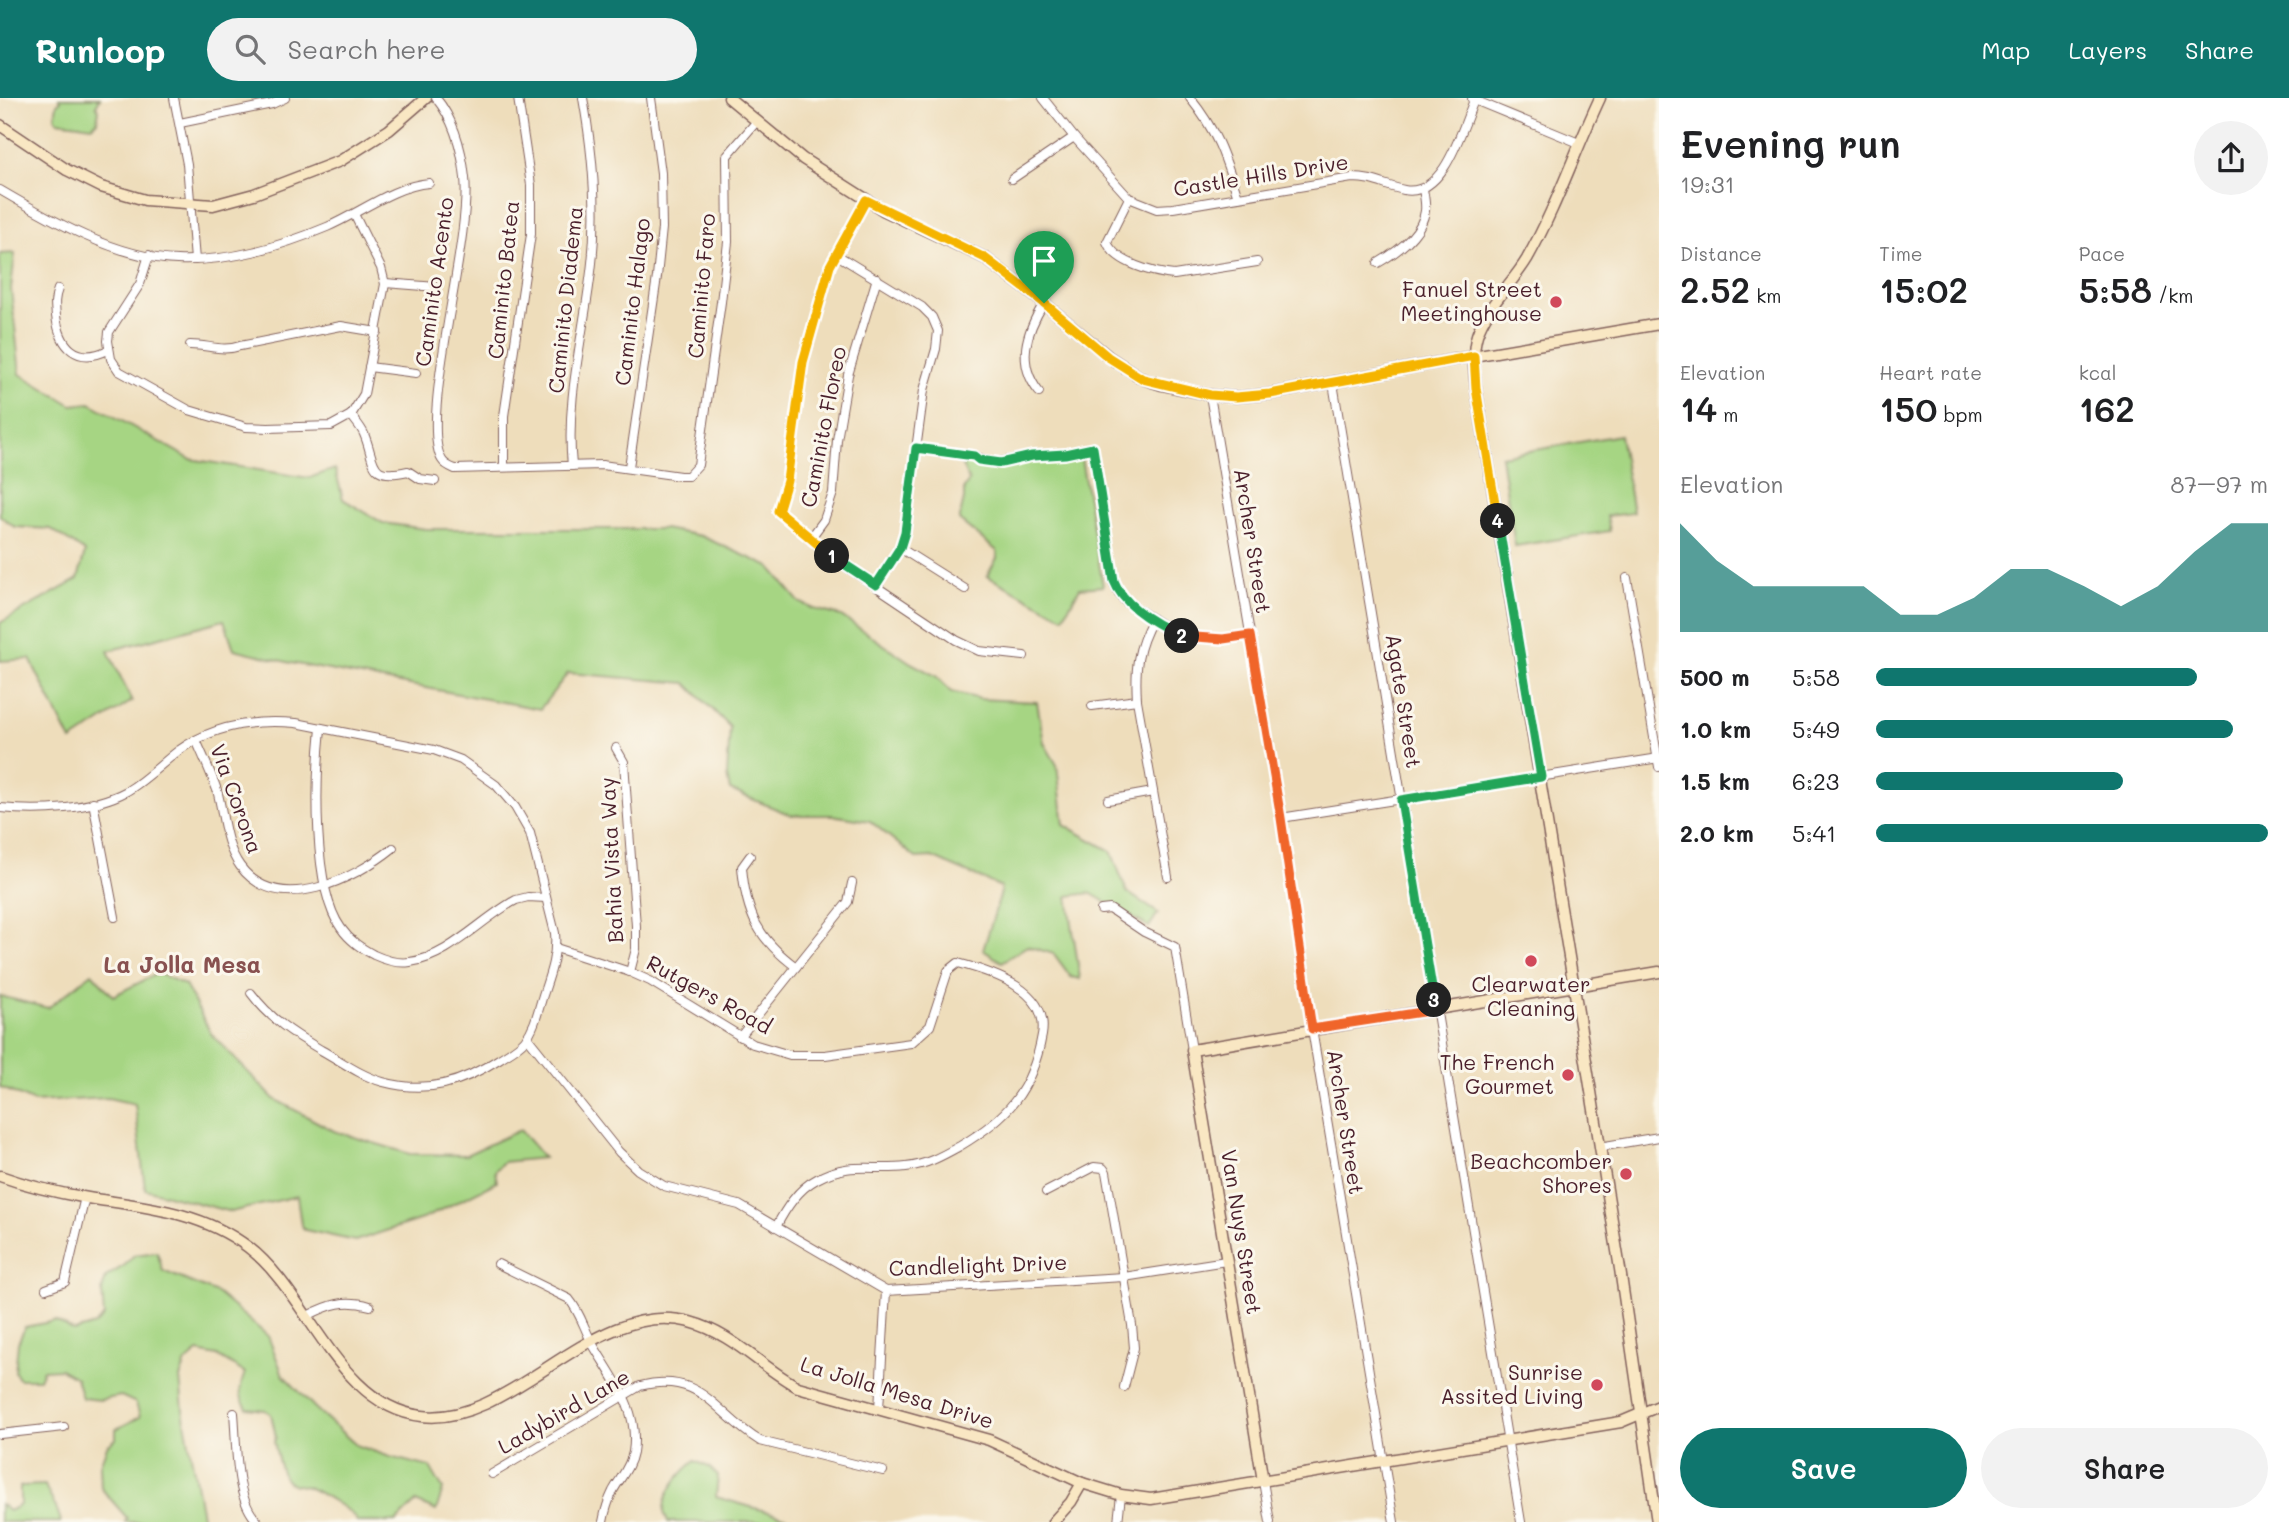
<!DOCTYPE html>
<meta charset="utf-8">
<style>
body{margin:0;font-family:Mali,sans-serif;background:#f2f2f2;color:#202124;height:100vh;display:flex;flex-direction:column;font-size:26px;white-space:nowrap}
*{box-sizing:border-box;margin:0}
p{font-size:23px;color:#757577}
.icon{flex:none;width:38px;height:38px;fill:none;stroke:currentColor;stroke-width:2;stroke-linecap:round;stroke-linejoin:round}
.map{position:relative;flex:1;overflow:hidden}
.details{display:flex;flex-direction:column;background:#fff;width:630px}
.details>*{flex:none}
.pin{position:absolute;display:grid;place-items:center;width:60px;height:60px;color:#fff;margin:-72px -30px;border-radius:50% 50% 50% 0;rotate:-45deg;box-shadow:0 0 7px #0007}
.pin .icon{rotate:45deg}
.km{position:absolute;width:35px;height:35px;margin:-18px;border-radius:50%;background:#222;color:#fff;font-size:19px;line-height:35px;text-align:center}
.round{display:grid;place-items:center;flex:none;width:74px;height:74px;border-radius:37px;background:#f2f2f2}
.head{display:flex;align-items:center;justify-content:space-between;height:119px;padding:0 21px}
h1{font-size:38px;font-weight:600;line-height:52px}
.figures{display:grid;grid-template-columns:repeat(3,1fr);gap:10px;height:119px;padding:7px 21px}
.figures div{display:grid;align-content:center}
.figures b{font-size:35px;font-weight:600}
.figures small{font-size:19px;font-weight:400}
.figures p{font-size:19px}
.chart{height:196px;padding:14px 21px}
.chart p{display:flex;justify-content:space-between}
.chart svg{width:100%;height:126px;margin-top:7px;fill:#0f766e;opacity:.7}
.action{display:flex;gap:14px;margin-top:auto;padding:14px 21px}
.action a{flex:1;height:80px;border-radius:42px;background:#0f766e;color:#fff;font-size:28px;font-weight:600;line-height:80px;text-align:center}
.action a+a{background:#f2f2f2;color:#202124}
ul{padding:0 21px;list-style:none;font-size:23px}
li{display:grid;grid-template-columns:112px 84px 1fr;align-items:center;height:52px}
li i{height:18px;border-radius:9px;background:#0f766e}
header{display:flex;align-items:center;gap:42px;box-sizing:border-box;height:98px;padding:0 35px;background:#0f766e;color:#fff}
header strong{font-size:33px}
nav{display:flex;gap:38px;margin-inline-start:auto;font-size:24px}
.search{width:490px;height:63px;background:#f2f2f2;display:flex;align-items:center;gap:18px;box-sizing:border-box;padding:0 24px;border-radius:38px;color:#757577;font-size:26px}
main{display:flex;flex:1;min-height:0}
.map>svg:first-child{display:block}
</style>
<header>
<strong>Runloop</strong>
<div class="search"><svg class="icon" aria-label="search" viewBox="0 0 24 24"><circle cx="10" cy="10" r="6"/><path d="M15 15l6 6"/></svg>Search here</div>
<nav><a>Map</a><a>Layers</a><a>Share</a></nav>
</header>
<main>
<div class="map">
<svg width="1659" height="1424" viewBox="0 0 1659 1424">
<rect width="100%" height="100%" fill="#fbf7ec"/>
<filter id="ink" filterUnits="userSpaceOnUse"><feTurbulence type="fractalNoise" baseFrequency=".0143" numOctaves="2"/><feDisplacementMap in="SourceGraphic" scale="14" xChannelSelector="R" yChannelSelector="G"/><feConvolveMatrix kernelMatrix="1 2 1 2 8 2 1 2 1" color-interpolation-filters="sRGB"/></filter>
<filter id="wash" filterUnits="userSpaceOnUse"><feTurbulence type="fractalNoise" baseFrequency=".00686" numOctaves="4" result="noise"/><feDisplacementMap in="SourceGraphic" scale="28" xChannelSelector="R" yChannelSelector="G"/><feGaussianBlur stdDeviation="1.57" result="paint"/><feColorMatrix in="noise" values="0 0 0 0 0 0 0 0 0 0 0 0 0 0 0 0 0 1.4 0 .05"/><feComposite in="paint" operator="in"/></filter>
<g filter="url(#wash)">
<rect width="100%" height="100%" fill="#edb"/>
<g fill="#a6d583" stroke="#787a57" stroke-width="2">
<polygon points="59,0 100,0 96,8 99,12 97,23 92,28 58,23 55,19 57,6 61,3"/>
<polygon points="15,155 11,191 20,276 72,307 90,305 190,361 309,380 335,371 343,401 383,425 426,431 664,431 701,438 770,469 799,504 814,511 841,518 911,565 936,578 951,594 980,601 1037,604 1044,645 1057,667 1064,727 1111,753 1127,794 1158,815 1149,829 1090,795 1068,798 1080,881 1071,879 1054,856 1027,848 1002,864 983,852 1000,798 1001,789 932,759 916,760 870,723 831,717 791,717 730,692 727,678 730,629 686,585 568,575 540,611 291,565 234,551 224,522 108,553 132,603 71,643 30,561 0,563 0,525 78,481 85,454 51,431 15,429 0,418 0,156"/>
<polygon points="1620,337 1633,415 1607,418 1610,433 1515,448 1501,358"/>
<polygon points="1081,360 1103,488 1080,490 1063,519 987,478 997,460 997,453 959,422 964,401 964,390 969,383 960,363 964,362 981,369 997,370 1033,362"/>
<polygon points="92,875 113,898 158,875 185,887 212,937 274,1001 334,1033 410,1056 466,1057 520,1032 544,1060 503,1064 495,1073 497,1084 425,1120 355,1143 305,1132 301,1127 297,1098 231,1114 145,1091 135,1006 108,1000 34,1004 0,989 0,898 48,910"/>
<path d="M157,1154L163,1173L217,1195L268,1238L283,1277L315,1310L356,1347L390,1359L430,1369L443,1391L436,1413L416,1404L396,1424H357C354,1413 319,1394 307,1389C299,1386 292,1389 286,1382C279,1373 277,1355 274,1344L276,1339L271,1316L265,1312L247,1310C238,1297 239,1290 245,1275L217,1258L198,1254L186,1264L180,1280L183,1312L203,1424H125L127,1420L101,1390L100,1367L107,1348L116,1341V1331L140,1319L136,1305L121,1298L100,1302L82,1300L76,1280L60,1271L43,1272L39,1281H19L15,1274L18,1245L25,1229L55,1223L74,1233L95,1227L104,1218L102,1193L106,1179L125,1167L134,1157Z"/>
<path d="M695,1363L709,1369L718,1378L716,1399L786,1419L790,1424H668C667,1420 664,1417 664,1413C663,1395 682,1373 695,1363Z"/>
<path d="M45,1387C50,1401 58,1409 61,1424H0V1406L9,1413L20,1407V1388Z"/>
</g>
</g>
<g filter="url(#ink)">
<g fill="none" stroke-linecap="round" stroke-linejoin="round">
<g stroke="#83625d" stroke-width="10">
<g id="street">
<polyline points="174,0 187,66 195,162"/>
<path d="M436,0C454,22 462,52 465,80C472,142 418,323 442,362C445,367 450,369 455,371L602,367L680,378H688L698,367L721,204L728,144L727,58L757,23"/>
<path d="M1043,0L1074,39L1129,100L1157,111L1173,110L1352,80C1375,80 1384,88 1404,92C1445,100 1462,29 1475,0"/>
<path d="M1190,0C1217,33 1225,59 1238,99"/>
<polyline points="1472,1 1579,45"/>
<polyline points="180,25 272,6 285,0"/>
<polyline points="1012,81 1074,39"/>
<path d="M0,92C51,122 116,160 177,162C229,164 279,149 327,129C360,115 393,88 429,85"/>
<path d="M1129,100L1107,144C1115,165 1154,175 1174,177L1257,164"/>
<polyline points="866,102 830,168 803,264 787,383 778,413 835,461 956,542 979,553 1024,558"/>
<polyline points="149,157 140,186 109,234 108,243 111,261 119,273 189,312 246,329 268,330 331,328 351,317 364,296 385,186 381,170 354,116"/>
<polyline points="837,157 922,209 932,219 938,233 936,251 924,292 905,434 900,450 876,487"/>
<path d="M1378,165C1397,154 1422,136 1425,113C1426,106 1424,97 1423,91"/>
<polyline points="385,185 437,189"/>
<path d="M58,191C54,201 55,207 56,218C60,249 77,267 108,252"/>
<path d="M190,247C209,247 222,254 240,248L341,228L377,234"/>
<polyline points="369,269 416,275"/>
<polyline points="1333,285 1521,1424"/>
<path d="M1039,294C1016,265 1026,234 1044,205"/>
<polyline points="1210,297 1281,720 1312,931 1394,1424"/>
<path d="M351,317C355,323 361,329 364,336C376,364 367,382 408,373L420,381L435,383"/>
<polyline points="916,350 974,358 994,365 1032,358 1065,356 1093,350 1113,483 1119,496 1126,504 1180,538 1223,541 1250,537"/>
<path d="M572,368C565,300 585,232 592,165C598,109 593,56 583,0"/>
<polyline points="504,369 504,318 531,136 531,87 518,0"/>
<polyline points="629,369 657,179 662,130 661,75 651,0"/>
<polyline points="810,441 824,422 833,395 837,342 848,277 877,180"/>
<polyline points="900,450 965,491"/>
<polyline points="1627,480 1659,669"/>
<path d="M1153,521C1137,550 1135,570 1137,602L1168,779"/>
<polyline points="1092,608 1137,602"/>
<path d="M321,630C316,679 312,790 341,830C350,843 361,850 374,857C385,862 398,866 410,864C449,859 482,820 516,802L528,799L546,800"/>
<path d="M196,642C203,658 211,675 217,692C224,717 224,746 240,768C278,820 356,780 393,750"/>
<polyline points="616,650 624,664 636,828 636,851 630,874"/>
<polyline points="1108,702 1153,694"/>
<polyline points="93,704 115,819"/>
<path d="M0,710C38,714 92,712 127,693C146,682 161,666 178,653C213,627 253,621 296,625L434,652L461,662L496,687L515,709L530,735L555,835C557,858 550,876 543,897C538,913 535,929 525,942C518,950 508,955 499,961C462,985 427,996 383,984C361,978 341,963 321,952C294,936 270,921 251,895"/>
<polyline points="1281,720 1659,660"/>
<path d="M750,758L742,769C746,816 758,841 796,869"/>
<polyline points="1101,812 1110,811 1144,834 1175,849 1192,952"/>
<path d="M556,850L630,874L650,883L753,946L790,957H825L911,945L930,928L948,873L958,865C992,874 1050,892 1042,937C1032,993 1007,1020 960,1048C942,1058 926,1067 906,1069C872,1073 850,1063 817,1081C798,1091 786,1110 776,1129"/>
<polyline points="527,939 619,1054 638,1072 664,1088 739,1107 886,1193 1124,1179 1226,1163"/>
<polyline points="740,939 848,804 852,785"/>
<polyline points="1599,1049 1659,1039"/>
<polyline points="1046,1094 1094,1069 1103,1070 1106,1074 1132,1227 1134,1250 1124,1289"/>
<path d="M498,1166L569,1201C580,1214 584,1230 592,1245C612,1280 640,1311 633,1354C630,1370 620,1380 613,1393C608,1403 605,1413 603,1424"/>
<polyline points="46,1191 65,1184 85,1099"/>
<path d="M307,1218C330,1206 345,1201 370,1208"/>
<polyline points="879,1311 886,1193"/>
<path d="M234,1315C237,1347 234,1401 258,1424"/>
<polyline points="0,1336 64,1329"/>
<path d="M492,1376L640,1288C702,1272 715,1316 760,1343L883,1373"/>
<polyline points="1263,1383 1270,1424"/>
<polyline points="1118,1424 1121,1397"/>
</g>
</g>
<g stroke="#83625d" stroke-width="13">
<g id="secondary">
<polyline points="729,0 803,61 883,112 985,160 1044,205 1109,259 1143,281 1162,287 1210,297 1236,299 1270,296 1473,258 1659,226"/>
<path d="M1600,0C1575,53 1556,110 1527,161C1512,186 1486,209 1477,237C1472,254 1474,272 1476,290L1620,1171L1657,1424"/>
<polyline points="0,27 67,72 101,89 145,102 213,107 254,96 340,63 389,32 426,0"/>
<path d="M0,1078C28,1088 58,1095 88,1100C144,1109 201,1113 248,1149C309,1195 338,1309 422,1318C512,1329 594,1198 690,1224C732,1235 761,1269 798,1289L989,1342L1082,1385L1121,1397L1151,1401L1621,1324L1659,1308"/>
<polyline points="1263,1383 1192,952 1659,874"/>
<polyline points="1053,1424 1071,1404 1082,1385"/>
</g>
</g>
<use href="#street" stroke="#fff" stroke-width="8"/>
<use href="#secondary" stroke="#f9e7c3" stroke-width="10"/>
</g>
</g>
<g fill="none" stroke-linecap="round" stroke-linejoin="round" filter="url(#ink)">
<g stroke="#fff" stroke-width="14">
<polyline id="split-1" points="832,458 778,413 787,383 803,264 830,168 866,102 985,160 1044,205"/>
</g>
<g stroke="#fff" stroke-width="14">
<path id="split-2" d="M832,458L876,487L900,450L905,434L916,350L974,358L979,362L1001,365L1032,358L1065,356L1093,350L1114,483C1124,509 1157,527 1182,538"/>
</g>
<g stroke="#fff" stroke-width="14">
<polyline id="split-3" points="1182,538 1223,541 1250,537 1281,720 1312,931 1435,912 1434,902"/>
</g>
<g stroke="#fff" stroke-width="14">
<polyline id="split-4" points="1434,902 1401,702 1541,679 1498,423"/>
</g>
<g stroke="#fff" stroke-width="14">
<polyline id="split-5" points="1044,205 1108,259 1143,281 1210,297 1236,299 1270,296 1474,258 1476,290 1498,423"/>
</g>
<use href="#split-1" stroke="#f5b400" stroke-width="9"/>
<use href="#split-2" stroke="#22a559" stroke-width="9"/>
<use href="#split-3" stroke="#f0652b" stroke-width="9"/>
<use href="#split-4" stroke="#22a559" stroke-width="9"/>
<use href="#split-5" stroke="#f5b400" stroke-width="9"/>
</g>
<g fill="#d1495b" stroke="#fbf7ec" stroke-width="2.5">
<circle cx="1556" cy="204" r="7"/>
<circle cx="1531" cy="863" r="7"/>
<circle cx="1568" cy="977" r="7"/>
<circle cx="1626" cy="1076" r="7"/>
<circle cx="1597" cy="1287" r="7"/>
</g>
<g text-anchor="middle" stroke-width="6" stroke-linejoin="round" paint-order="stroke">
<g font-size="21" fill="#4a1f2b" stroke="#fbf7ec">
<text transform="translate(1261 78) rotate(-9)" y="7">Castle Hills Drive</text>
<text transform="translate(504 182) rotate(-84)" y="7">Caminito Batea</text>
<text transform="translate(435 184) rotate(-82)" y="7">Caminito Acento</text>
<text transform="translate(702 188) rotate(-85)" y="7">Caminito Faro</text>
<text transform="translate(566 202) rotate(-84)" y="7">Caminito Diadema</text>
<text transform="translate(633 204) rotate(-83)" y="7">Caminito Halago</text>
<text transform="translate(824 329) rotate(-79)" y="7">Caminito Floreo</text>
<text transform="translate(1252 443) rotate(81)" y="7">Archer Street</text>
<text transform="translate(1403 603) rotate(81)" y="7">Agate Street</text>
<text transform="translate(236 701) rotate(70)" y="7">Via Corona</text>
<text transform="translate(612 762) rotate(-93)" y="7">Bahia Vista Way</text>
<text transform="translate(709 897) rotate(29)" y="7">Rutgers Road</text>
<text transform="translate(1345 1024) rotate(81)" y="7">Archer Street</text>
<text transform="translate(1241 1134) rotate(81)" y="7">Van Nuys Street</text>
<text transform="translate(978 1168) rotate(-2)" y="7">Candlelight Drive</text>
<text transform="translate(897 1295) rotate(17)" y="7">La Jolla Mesa Drive</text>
<text transform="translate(564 1314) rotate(-30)" y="7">Ladybird Lane</text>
</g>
<g font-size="21" fill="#4a1f2b" stroke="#fbf7ec" text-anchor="end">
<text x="1542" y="199">Fanuel Street<tspan x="1542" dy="24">Meetinghouse</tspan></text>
<text x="1531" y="894" text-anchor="middle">Clearwater<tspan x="1531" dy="24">Cleaning</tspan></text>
<text x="1554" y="972">The French<tspan x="1554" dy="24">Gourmet</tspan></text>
<text x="1612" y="1071">Beachcomber<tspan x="1612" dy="24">Shores</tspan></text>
<text x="1583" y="1282">Sunrise<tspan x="1583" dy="24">Assited Living</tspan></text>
</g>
<g font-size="23" font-weight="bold" fill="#885150" stroke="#fbf7ec">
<text x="182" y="875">La Jolla Mesa</text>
</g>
</g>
</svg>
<div class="pin" style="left:1044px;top:205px;background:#1e9e55"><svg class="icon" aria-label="arrive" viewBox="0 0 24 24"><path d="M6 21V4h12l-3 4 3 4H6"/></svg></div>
<b class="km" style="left:832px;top:458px">1</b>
<b class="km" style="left:1182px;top:538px">2</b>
<b class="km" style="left:1434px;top:902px">3</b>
<b class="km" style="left:1498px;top:423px">4</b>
</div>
<section class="details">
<div class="head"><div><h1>Evening run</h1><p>19:31</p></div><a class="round"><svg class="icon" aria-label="share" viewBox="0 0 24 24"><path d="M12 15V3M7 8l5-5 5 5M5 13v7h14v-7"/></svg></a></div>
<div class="figures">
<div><p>Distance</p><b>2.52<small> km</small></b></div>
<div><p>Time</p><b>15:02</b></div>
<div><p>Pace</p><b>5:58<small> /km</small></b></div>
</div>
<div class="figures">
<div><p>Elevation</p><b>14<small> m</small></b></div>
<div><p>Heart rate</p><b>150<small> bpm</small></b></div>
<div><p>kcal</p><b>162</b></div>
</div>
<div class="chart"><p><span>Elevation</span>87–97 m</p>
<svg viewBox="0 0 160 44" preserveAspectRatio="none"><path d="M0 44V6L10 19L20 28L30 28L40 28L50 28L60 38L70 38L80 32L90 22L100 22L110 28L120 35L130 28L140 16L150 6L160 6V44z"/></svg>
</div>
<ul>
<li><b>500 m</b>5:58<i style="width:82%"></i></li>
<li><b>1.0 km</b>5:49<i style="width:91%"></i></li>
<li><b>1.5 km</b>6:23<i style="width:63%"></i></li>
<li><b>2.0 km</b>5:41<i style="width:100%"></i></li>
</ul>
<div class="action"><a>Save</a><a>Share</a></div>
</section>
</main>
